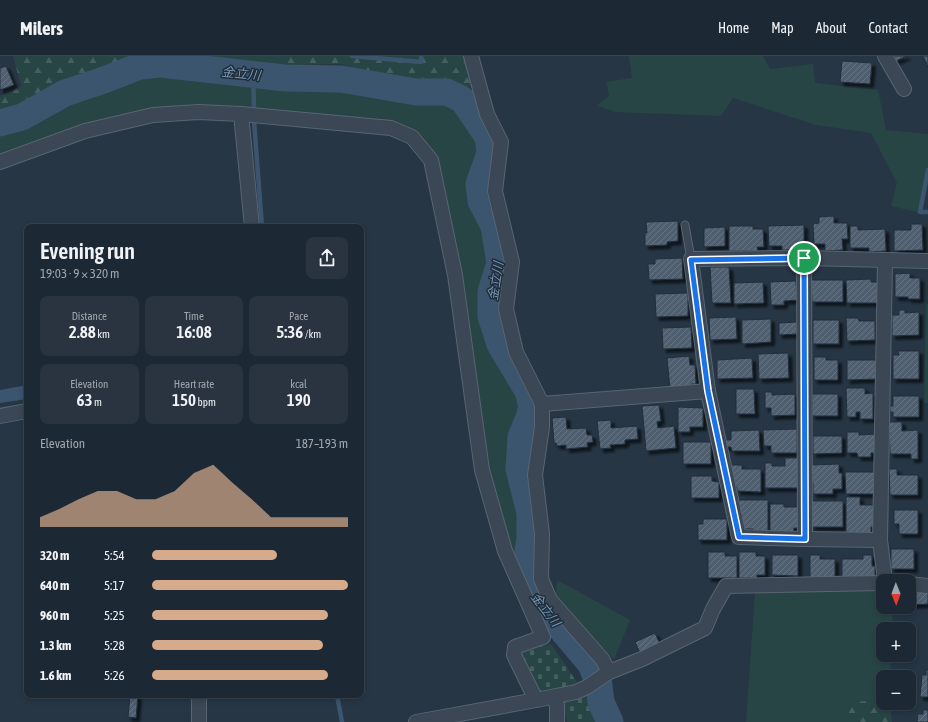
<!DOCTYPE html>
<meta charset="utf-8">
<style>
body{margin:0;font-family:"Asap Condensed","Noto Sans JP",sans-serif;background:#293440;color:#f1f3f6;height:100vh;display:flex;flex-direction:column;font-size:15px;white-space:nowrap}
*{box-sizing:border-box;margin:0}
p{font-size:13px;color:#a0a6ac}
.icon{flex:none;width:22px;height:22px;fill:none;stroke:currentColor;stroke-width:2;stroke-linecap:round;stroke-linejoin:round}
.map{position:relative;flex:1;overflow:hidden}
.sheet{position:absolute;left:24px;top:168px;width:340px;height:474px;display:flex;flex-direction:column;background:#1c2834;border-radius:8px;box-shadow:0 2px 6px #0003,0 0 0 1px #3a444f}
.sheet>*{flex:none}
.needle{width:26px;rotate:179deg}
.controls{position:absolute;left:876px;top:518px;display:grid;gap:8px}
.controls a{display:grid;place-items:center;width:40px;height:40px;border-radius:8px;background:#1c2834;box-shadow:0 2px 6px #0003,0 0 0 1px #3a444f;font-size:20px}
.pin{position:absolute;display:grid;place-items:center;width:34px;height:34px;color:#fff;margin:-17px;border:2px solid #fff;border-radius:50%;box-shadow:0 1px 4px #0007}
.round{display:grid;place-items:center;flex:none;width:42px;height:42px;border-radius:8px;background:#293440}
.overview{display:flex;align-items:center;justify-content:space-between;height:68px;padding:0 16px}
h1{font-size:22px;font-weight:600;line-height:30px}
.stats{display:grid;grid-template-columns:repeat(3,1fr);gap:6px;height:68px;padding:4px 16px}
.stats div{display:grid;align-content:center;border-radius:8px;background:#293440;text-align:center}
.stats b{font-size:17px;font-weight:600}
.stats small{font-size:11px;font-weight:400}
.stats p{font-size:11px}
.chart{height:112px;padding:8px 16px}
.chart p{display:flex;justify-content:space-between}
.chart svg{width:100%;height:72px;margin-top:4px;fill:#d6ab8b;opacity:.7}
ul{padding:0 16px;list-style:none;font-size:13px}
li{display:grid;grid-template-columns:64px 48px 1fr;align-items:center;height:30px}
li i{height:10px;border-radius:5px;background:#d6ab8b}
header{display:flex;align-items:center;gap:24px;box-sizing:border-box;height:56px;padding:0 20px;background:#1c2834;border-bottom:1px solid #3a444f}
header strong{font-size:19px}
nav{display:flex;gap:22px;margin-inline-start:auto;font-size:14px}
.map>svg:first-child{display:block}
</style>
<header>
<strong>Milers</strong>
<nav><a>Home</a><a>Map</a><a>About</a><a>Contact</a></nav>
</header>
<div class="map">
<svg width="928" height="666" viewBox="0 0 928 666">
<defs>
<pattern id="forest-firs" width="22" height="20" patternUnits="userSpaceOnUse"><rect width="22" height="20" fill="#284546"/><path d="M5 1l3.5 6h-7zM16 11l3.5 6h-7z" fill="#455e60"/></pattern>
<pattern id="cemetery-stones" width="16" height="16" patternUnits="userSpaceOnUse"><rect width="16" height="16" fill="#284546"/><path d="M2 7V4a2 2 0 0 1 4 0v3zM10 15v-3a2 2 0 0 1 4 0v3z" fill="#455e60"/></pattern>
<pattern id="building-hatch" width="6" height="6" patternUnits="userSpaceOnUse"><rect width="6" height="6" fill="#4f5f70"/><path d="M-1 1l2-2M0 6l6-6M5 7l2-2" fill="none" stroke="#667483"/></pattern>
<filter id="shadow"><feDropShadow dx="3.5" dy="3.5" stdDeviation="1" flood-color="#0009"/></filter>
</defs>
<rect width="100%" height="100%" fill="#263645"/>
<g fill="#284546">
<polygon points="145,0 274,0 278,9"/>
<polygon points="629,0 763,0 770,13 813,8 815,27 878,34 886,74 928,78 928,126 922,157 891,150 897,127 871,77 816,69 733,42 721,60 616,56 597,50 609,40 606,26 632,22"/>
<polygon points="150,13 454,46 484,92 471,138 488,174 493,206 485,232 487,275 524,350 512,404 525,472 517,509 486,415 437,103 395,66 190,48 79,72 0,99 0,75 31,65 71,39 111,29"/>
<polygon points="926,248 928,248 928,347 924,347"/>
<polygon points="557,524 630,564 614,604 556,541"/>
<polygon points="883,533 883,551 893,551 892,573 883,573 883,599 891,599 890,621 883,621 883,644 851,646 846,666 746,666 755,536"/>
</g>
<g fill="url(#forest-firs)">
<polygon points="13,0 145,0 62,29 15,57 0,60 0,40 21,30"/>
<polygon points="274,0 464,0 475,32 404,28 341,8 278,9"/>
<polygon points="883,644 883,647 890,647 892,666 846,666 851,646"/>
</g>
<polygon fill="url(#cemetery-stones)" points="551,588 592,648 596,666 567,666 561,637 540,637 522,601 522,594"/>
<polygon fill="#3b556e" points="27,329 27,343 0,347 0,334"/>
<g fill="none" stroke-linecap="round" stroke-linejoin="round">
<g stroke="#3b556e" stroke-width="4.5">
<polyline points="352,0 421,6 421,0"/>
<polyline points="253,18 254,50"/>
<polyline points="254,65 262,171"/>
<polyline points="928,114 920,156 928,156"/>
<polyline points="337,639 342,666"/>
</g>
<polyline stroke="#3b556e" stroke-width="27" points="0,67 22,61 65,37 104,24 140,10 160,8 285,22 341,23 416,36 447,36 463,44 488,81 490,97 479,128 481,145 494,170 500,207 491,236 491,260 500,288 528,335 532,350 529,362 521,381 519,413 530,457 530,483 525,513 532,538 591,608 599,629 601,646 610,666"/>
</g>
<g fill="url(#building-hatch)" stroke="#212e3c" filter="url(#shadow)">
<polygon points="894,0 907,0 896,5"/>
<polygon points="923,0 928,0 928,11"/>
<polygon points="842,5 872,7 870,28 840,26"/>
<polygon points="6,10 14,29 0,34 0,12"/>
<polygon points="834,160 834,167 847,167 848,183 842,183 843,194 825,195 825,188 814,188 813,168 819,167 819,161"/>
<polygon points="678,165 678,185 667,186 667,189 645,190 645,177 647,177 646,166"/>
<polygon points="911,168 922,168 923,194 894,195 894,174 911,174"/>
<polygon points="804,169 804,194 782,194 782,190 769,190 768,170"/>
<polygon points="729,170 753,170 753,173 763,173 764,191 757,191 758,195 729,195"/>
<polygon points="850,170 858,170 858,174 885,173 886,195 869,196 869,192 850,192"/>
<polygon points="725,171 725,190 704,191 704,172"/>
<polygon points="682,202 683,223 649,224 648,208 655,208 655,203"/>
<polygon points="710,211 729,211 731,247 712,247"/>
<polygon points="910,217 910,222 920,222 920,243 908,243 908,241 895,241 895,218"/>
<polygon points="871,223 871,226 878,226 878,247 847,247 846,224"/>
<polygon points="811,224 843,224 843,246 812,246"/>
<polygon points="796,225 797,244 784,245 784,249 771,249 770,226"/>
<polygon points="763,226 764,247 734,248 734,227"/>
<polygon points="688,237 688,260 656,261 655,238"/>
<polygon points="899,254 905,254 905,257 919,256 919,279 892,280 892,259 899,259"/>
<polygon points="736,261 737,283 710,284 709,262"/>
<polygon points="846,262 858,262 859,265 875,265 875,284 847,285"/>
<polygon points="771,263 771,286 742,288 742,264"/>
<rect x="813" y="264" width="26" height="24"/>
<polygon points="797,266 797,278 779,279 779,267"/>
<polygon points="691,271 692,292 663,293 662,272"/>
<polygon points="898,295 919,295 919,323 893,323 893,299 899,299"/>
<polygon points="788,297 789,322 759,323 758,298"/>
<polygon points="689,300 690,309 695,309 696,328 691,328 692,331 670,333 667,302"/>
<polygon points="814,301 826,301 826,304 838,304 838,324 814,324"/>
<polygon points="752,302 753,322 717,323 717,304"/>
<polygon points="847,304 876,304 876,323 847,324"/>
<polygon points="846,332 865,332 865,338 873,337 873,363 860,363 860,356 856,356 856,361 847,361"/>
<polygon points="736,333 754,333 755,358 736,358"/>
<polygon points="765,336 772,336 772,339 795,338 795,359 771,360 771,352 765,352"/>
<rect x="812" y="338" width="26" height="22"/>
<polygon points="893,340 919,340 919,361 893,361 893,356 890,356 890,350 893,350"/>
<polygon points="659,349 661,365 657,366 658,372 674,370 676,392 646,395 642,350"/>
<polygon points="678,351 703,352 703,371 690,371 690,376 678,376"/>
<polygon points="566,361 567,373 586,372 587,379 592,379 593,386 587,387 588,391 566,393 566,389 557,390 556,387 554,387 552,362"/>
<polygon points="611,364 611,372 637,370 638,383 625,384 625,388 610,389 611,392 600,393 597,365"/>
<polygon points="889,366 902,366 902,375 918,374 918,403 911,403 911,398 890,398"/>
<polygon points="797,373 797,397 771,397 771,390 764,390 763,374"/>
<polygon points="759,374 760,395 732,395 731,391 724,391 724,384 731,384 731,375"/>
<polygon points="847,376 859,376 859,379 876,378 876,397 871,397 871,401 858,401 857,397 847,397"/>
<polygon points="813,380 842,380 842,397 813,398"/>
<rect x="683" y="386" width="28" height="22"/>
<polygon points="785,402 798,402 798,432 765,432 765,407 772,407 772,410 785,410"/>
<polygon points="839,408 839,417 842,417 842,433 833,433 833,438 813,438 813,427 812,427 811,409"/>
<polygon points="731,409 742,409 742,413 761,413 761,436 737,435 737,431 731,431"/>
<polygon points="889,413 897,413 897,419 918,419 918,439 890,439"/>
<polygon points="845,416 874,416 874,438 846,438"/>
<polygon points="691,420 712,420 712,425 719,426 719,442 691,442"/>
<polygon points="846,441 860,441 860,449 875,449 878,471 871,471 871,478 846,478"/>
<polygon points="739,444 768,444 768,477 753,477 753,473 742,473 742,458 739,458"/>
<rect x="812" y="445" width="31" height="26"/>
<polygon points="770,448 784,448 784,451 798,451 798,472 794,472 793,477 770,476"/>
<polygon points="894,454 918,454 918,478 899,478 899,468 894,468"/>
<polygon points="703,463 727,463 727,484 698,484 698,468 703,468"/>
<rect x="891" y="493" width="23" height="20"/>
<polygon points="708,496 725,496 725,500 737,500 737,522 708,522"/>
<polygon points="739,496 756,496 756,500 765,500 765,519 757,519 757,522 739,522"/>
<polygon points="772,499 798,499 798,520 772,519"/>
<polygon points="810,499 820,499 820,503 835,503 835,522 810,522"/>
<polygon points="863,499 872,499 872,510 875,510 875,525 842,525 842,503 863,503"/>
<polygon points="909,535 928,535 928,548 909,549"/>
<polygon points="655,577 660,588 640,597 635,586"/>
<polygon points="926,614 928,614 928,641 920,641 922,619 926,619"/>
<polygon points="130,639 138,639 136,662 128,661"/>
<polygon points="923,654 928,654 928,666 917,666 918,658 923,658"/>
</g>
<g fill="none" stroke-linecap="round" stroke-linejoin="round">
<g stroke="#596572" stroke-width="9">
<polyline id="lane" points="685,169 691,203"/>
</g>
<g stroke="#596572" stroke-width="16">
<g id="street">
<polyline points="471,0 487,58 501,86 495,135 512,206 506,253 516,296 542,348 542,371 535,419 542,478 541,523 550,544 602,603 609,616"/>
<polyline points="885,0 904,33"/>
<polyline points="241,58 391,72 412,81 431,104 455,219 482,414 505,495 543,581 515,591 514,599 536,644"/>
<polyline points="0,106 85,75 153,59 198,56 241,58 252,171"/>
<polyline points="804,202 805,483"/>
<polyline points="885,204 880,484 885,525"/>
<polyline points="542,348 708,335"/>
<polyline points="0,360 27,355"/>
<polyline points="880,484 805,483 739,481 708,335 691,203 804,202 928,205"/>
<polyline points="909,528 928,530"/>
<polyline points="199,639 199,666"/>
<polyline points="554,641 557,650 557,666"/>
<polyline points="416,666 536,644 576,636 587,631 609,616 642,603 705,572 713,553 726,530 883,527"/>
</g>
</g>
<use href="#lane" stroke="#3b4754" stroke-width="7"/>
<use href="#street" stroke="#3b4754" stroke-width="14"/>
</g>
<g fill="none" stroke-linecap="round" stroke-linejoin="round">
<g stroke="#fff" stroke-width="8">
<polygon id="route" points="804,202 805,483 739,481 708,335 691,204"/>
</g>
<use href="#route" stroke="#1a73e8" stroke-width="5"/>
</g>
<g text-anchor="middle" stroke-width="3" stroke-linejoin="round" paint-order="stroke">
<g font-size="13" font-style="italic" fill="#7796b2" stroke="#1f2c3a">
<text transform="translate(241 17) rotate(6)" y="5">金立川</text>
<text transform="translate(495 225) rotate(-81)" y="5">金立川</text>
<text transform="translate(546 553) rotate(53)" y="5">金立川</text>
</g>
</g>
</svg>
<div class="controls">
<a><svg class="needle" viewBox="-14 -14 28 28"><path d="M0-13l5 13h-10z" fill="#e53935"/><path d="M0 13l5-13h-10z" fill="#a0a6ac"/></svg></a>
<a>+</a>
<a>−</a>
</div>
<div class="pin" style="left:804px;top:202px;background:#1e9e55"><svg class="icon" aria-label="arrive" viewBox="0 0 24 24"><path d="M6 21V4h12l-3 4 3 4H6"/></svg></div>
<section class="sheet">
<div class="overview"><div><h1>Evening run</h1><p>19:03 · 9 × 320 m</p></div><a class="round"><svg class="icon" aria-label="share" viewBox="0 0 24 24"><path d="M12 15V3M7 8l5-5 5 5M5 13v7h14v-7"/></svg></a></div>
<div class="stats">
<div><p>Distance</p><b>2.88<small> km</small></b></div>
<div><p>Time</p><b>16:08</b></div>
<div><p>Pace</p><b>5:36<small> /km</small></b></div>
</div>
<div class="stats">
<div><p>Elevation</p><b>63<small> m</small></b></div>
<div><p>Heart rate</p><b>150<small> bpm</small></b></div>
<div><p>kcal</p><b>190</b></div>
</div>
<div class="chart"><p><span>Elevation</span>187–193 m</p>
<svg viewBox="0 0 160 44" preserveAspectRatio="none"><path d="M0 44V38L10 33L20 27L30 22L40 22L50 27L60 27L70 22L80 11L90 6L100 17L110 27L120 38L130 38L140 38L150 38L160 38V44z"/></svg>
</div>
<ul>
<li><b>320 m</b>5:54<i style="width:64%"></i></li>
<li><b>640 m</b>5:17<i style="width:100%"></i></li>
<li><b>960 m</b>5:25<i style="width:90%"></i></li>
<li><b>1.3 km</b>5:28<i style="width:87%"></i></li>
<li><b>1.6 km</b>5:26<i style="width:90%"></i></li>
</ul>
</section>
</div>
